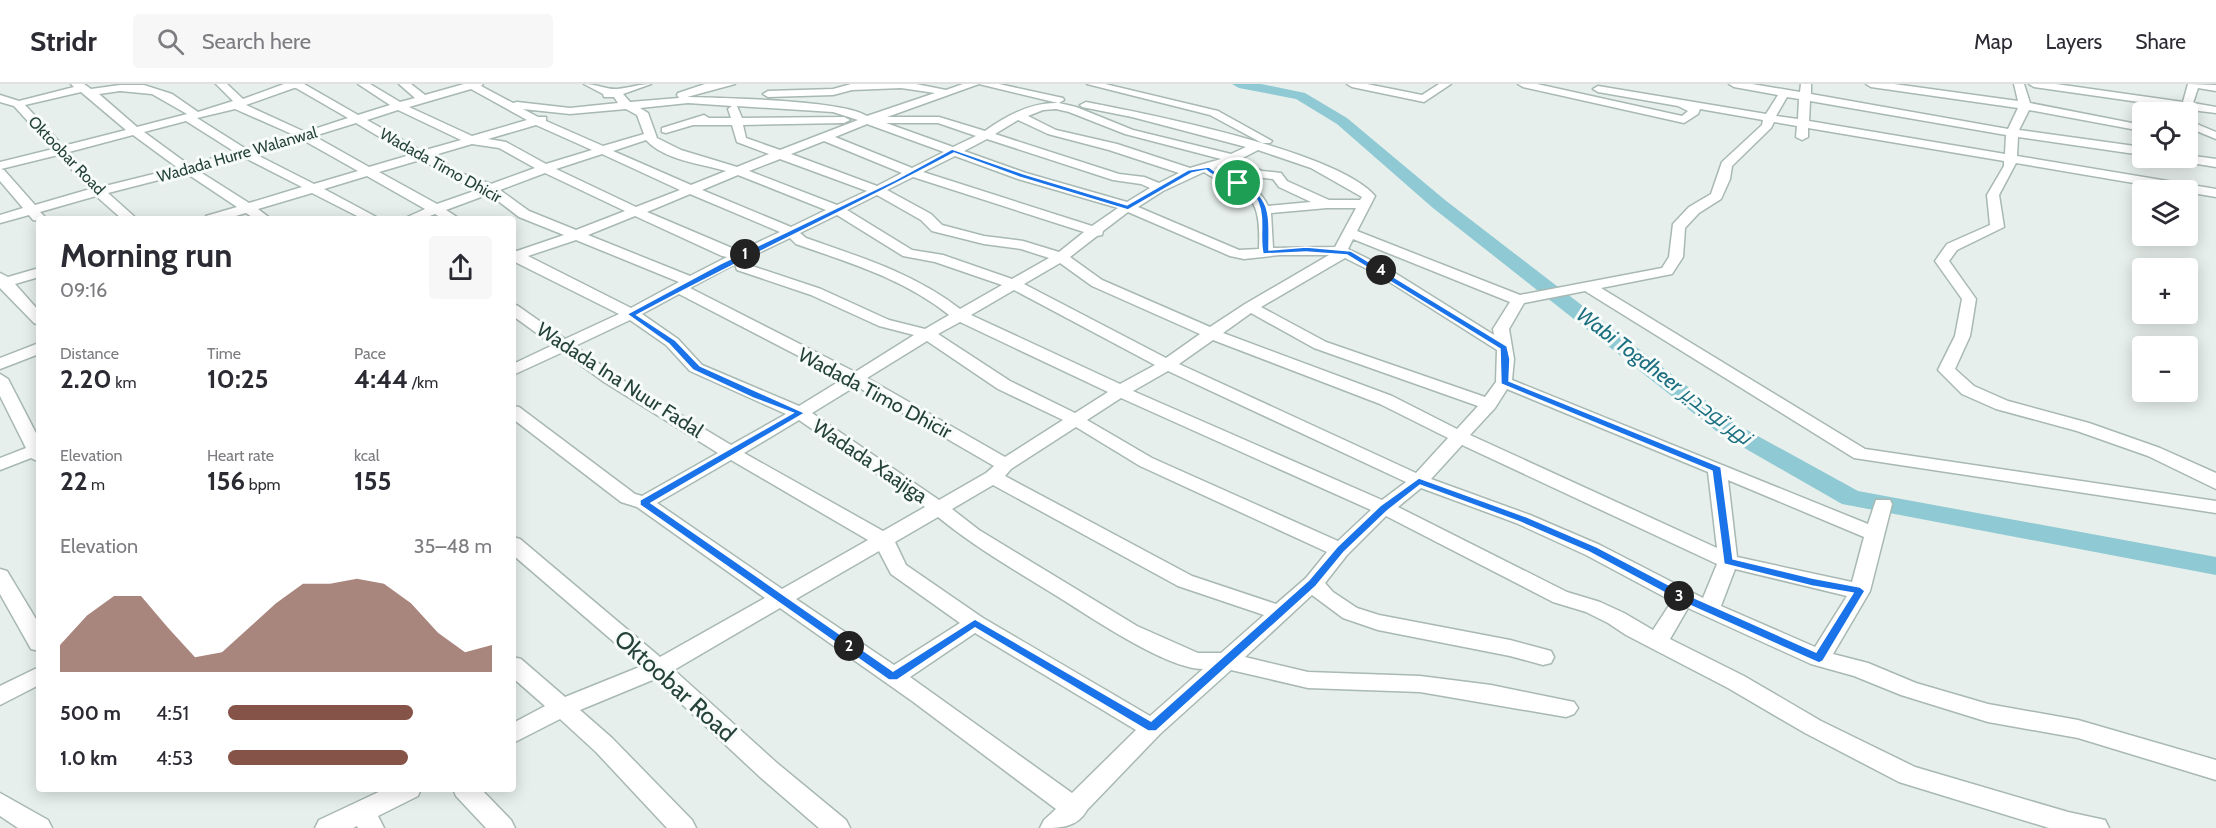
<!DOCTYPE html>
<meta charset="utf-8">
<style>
body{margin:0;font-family:Cabin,Cairo,sans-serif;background:#f7f7f7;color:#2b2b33;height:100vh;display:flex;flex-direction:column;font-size:22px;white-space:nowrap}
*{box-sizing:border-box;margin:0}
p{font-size:20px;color:#7c7c81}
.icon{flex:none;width:33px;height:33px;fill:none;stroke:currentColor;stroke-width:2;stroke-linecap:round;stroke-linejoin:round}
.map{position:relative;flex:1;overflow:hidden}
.drawer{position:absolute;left:36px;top:132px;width:480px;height:576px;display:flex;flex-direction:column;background:#fff;border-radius:6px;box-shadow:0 3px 15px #0003}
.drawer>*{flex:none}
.buttons{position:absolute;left:2132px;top:18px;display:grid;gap:12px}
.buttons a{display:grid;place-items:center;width:66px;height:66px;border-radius:6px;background:#fff;box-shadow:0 3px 15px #0003;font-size:30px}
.pin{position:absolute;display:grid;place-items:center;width:51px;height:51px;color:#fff;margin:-26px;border:3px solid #fff;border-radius:50%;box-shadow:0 2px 6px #0007}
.km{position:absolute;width:30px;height:30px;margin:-15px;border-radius:50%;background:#222;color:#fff;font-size:16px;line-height:30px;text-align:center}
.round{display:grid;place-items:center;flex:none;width:63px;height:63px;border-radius:6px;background:#f7f7f7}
.head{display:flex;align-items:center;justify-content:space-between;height:102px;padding:0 24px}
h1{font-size:33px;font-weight:800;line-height:45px}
.figures{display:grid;grid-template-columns:repeat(3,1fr);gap:9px;height:102px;padding:6px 24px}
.figures div{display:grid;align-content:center}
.figures b{font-size:26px;font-weight:800}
.figures small{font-size:16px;font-weight:400}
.figures p{font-size:16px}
.chart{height:168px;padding:12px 24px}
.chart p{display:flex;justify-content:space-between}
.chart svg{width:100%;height:108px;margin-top:6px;fill:#855347;opacity:.7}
ul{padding:0 24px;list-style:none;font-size:20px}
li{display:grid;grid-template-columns:96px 72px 1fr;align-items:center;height:45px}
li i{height:15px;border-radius:8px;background:#855347}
header{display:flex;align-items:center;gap:36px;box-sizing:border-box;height:84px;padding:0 30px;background:#fff;border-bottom:2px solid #e1e1e2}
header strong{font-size:28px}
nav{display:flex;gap:33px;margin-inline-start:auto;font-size:21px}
.search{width:420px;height:54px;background:#f7f7f7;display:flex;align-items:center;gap:15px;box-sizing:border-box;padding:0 21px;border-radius:6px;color:#7c7c81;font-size:22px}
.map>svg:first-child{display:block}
</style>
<header>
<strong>Stridr</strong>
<div class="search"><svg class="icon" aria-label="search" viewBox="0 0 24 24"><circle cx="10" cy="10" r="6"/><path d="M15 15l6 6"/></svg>Search here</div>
<nav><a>Map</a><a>Layers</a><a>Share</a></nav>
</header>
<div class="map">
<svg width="2216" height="744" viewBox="0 0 2216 744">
<rect width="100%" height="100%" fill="#e6efeb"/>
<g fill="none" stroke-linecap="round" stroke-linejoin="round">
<polygon fill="#8ec9d4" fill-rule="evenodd" points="1232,0 1261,0 1305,9 1347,34 1445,116 1736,340 1858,407 2216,473 2216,491 1842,420 1720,350 1433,124 1337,40 1296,15 1239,4"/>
<g stroke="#a8b8b2" stroke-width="3">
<g id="minor">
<path d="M71,0H84L91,5L120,1H144L172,10L198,28L233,17L216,0H227L243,15L284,0H304L358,31L390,21L358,0H370L400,18L415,14L399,0H411L425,11L464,0H483L481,2L513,19L517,18L570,24L618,19L614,13H604L603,10L584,0C596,0 608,6 617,5C629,4 639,0 651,0L623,10L630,18L679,14L677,11L678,9L705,0H735L687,13C723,14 843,16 867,32L935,9L901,4L852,6L833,11L768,13L763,10L768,7L833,5L851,0H916L946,6L963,0H999L1063,14L1064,16L1059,19L1076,23L1133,46L1231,70L1246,63L1132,33L1082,23L1080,21L1086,18C1148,30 1337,67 1375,112L1357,147L1520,211L1662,184L1669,173L1673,140L1689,123L1711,110L1722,78L1762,41L1763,36L1700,25L1698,30L1684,39L1523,3L1518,0H1537L1682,32L1688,27L1678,22L1598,8L1593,5L1598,2L1766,30L1778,11L1734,3L1729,0H1752L1800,8L1801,0H1811V10L2008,45L2018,24L1871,3L1866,0H1894L2018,17L2014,0H2024L2030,19L2142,41V47L2029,26L2019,46L2142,63V71L2018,53L2017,72L2216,105V113L2016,79L1999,111L2004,143L1957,166L1949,177L1976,215L1970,252L1955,285L1974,302L2008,317L2089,339L2160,364L2216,389V405L2148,372L2077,347L1996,325L1962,310L1938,286L1955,252L1962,215L1935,177L1947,160L1990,141L1987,111L2004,82V77L1808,44V53L1802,56L1796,53L1797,42L1774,38L1771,44L1732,82L1730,95L1721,115L1699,129L1685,144L1683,173L1672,190L1601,204L1865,365L2216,417V429L1854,374L1585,207L1524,219L1509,245L1514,275L1512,296L1868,440L1876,416H1890L1892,420L1870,507L1833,570L1868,579L1916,599L1988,620L2078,636L2216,676V696L2078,654L1988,638L1901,611L1854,592L1811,580L1688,524L1670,555L1744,592L1821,637L1915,683L2068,728L2105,736L2109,744H2049L1899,698L1805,649L1728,604L1626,551L1608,539L1586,528L1553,518L1386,432L1347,471L1325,499L1333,508L1357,524L1379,531L1510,556L1551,567L1554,573L1551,579L1543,581L1510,572L1378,546L1343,534L1312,511L1245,573L1308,588L1420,592L1491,601L1574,618L1578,624L1574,630L1566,633L1420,608L1308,604L1231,586L1160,650L1087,726C1077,744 1060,744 1040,744L1044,736L1056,725L912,617L780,524L674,586L777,679L846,736L850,744H819L760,693L655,595L580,626L612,654L692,736L696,744H667L596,668L560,635L513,659V639L545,622L513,594V573L521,575L565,613L642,582L513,471V453L520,455L660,573L765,514L637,423L621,418L513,335V322L519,323L635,410L642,412L718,369L604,298L563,268L513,291V280L553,261L513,232V220L518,222L565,255L619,230L513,177V166L517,167L564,151L519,133L489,110L446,126L460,135H443L435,130L422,135H403L425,125L367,92L324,105L380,135H363L312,109L258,125L271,135H255L246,129L225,135H204L206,132L237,123L186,89L108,109L137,135H122L96,112L40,128L45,133L39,137L33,136L29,131L0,139V131L23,124L0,97V78L53,65L14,22L0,18V11L19,17L74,3ZM979,0L1058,19C1031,18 1006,32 985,47L939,33H887ZM294,4H296L348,34L305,48L246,21ZM471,5L527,36L472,52L409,23ZM120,7L152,10L187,30L137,43L99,10ZM81,8L126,46L63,62L25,21ZM1787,13L1799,15L1798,35L1776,32ZM1810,17L2006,51L2005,70L1809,37ZM688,19L732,22L728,25L731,34H709L704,31L662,44V48L666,49L693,41H732L737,58L769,70L737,83L681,66L657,54L648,29L640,24ZM737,22L833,28L858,36L780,66L746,54L743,41L844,39L850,36L844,33L742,34ZM235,25L294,51L246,65L197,34ZM523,25L570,30L626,25L637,31L644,50L603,62L546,37V33H538ZM1056,25L1069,28L1125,50L1221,75L1190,84L1117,60L1056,46L1028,32L1043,26ZM398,26L461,56L422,67L367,36ZM1018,36L1048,50L1109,66L1179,89L1159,99L1144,93L1119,90L995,50ZM186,37L235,68L189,81L144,48ZM356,39L410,71L369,83L314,52ZM886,39H938L976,52L953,63ZM867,40L944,68L912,84L835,53ZM536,41L592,66L546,80L506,58L488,55ZM133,51L178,84L101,103L69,68ZM987,55L1113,96L1141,100L1150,104L1127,118L1026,89L964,67ZM303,56L358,87L314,100L255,70ZM646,56C664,76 702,80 726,87L691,101L613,67ZM824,57L902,89L877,102L791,70ZM472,60L499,64L535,84L491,100L455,87L445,78L431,72ZM1258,66L1311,84L1362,113L1360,116H1329L1287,97L1281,89L1262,87L1237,77ZM602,70L680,106L636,123L556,85ZM58,71L90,105L35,121L4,86L1,85ZM955,72L1018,95L1118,124L1092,142L923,88ZM243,73L302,103L249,119L197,86ZM780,75L867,107L837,121L749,87ZM420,76L437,84L447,93L480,105L437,120L379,88ZM1226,81L1256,93L1273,95L1279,103L1311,118L1268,122C1257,98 1235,97 1215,84ZM1204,88C1212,94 1221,96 1230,100C1260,112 1260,137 1259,165L1239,166L1138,123L1163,107ZM545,89L625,127L576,146L529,127L500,106ZM738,91L826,126L791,143L702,106ZM913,93L1084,148L1059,168L1023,157L984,152L942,141L931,130L887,106ZM690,110L780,148L739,167L647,128ZM877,111L921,136L932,147L984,160L1021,165L1049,174L1012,195L943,171L912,166L847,126ZM1327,124H1356L1335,163L1273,164L1271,129ZM1128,128L1230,172L1244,175L1280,171H1329L1245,220L1210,243L1102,196L1070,173L1097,152L1102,151L1103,147ZM837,131L903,172L935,178L1002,201L960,225C914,189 860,173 806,154L800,149ZM635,132L722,172L727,173L690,192L588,151ZM790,154L796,160C850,179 904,195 949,231L925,245L889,236L821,205L749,181L748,174ZM1353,155L1510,218L1493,245L1494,251L1387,184L1348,165ZM576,156L679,198L631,224L528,172ZM1345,174L1377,190L1497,266L1496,298L1485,313L1326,258L1261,223ZM1060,179L1092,202L1200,250L1166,274L1024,200ZM735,180L737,186L811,211L879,242L914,251L855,288L690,204ZM1014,206L1155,281L1120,300L971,231ZM679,210L843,295L799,322L702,281L678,255L642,230ZM1251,229L1314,264L1478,322L1457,345L1392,312L1223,249ZM630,236L666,261L690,287L786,330L731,361L616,292L575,262ZM960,238L1108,308L1075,329L1010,297L938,250ZM1213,256L1380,320L1448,354L1416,389L1179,280ZM927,257L998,305L1063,336L1005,373L867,294ZM1168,287L1406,398L1382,416L1133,307ZM856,302L994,382L986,389L939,416L812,329ZM1507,305L1708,388L1717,464L1470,351L1495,324ZM1121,314L1371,426L1338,457L1152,374L1087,336ZM799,336L925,423L883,447L744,369ZM1076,343L1140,382L1327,468L1306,494L1276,520L1192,492L1005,392L1011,385ZM1462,361L1717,480L1703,514L1600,461L1530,431L1431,395ZM731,376L868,456L782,505L657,419ZM1728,396L1864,453L1852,498L1737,473ZM993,401L1178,502L1264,531L1221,569H1198L1137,542L979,446L952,425ZM1421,404L1516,439L1586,471L1672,517L1653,546L1624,529L1600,518L1567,508L1398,423ZM938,433C976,464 1018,488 1060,514C1092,534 1167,585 1203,585L1150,632L983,534L906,481L895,458ZM879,467L891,490L960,539L894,581L796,515ZM1735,485L1847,512L1815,563L1721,522ZM975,549L1136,646L1072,709L910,593Z"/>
<polygon points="1087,0 1105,0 1218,27 1272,57 1270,59 1262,59 1210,31"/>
<polygon points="1347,0 1367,0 1422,11 1439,0 1451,0 1424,18 1352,3"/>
<polygon points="2029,0 2056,0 2183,18 2188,0 2216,1 2216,7 2198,4 2193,19 2216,23 2216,29 2191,26 2187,31 2187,28 2180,28 2181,24 2034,3"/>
<polygon points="2187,36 2216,48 2216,55 2187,43"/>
<polygon points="2187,71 2216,75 2216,83 2185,78 2179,74 2187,74"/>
<polygon points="39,184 39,193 15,200 39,227 39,241 34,239 0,204 0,189 8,193"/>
<polygon points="39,259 39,270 0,285 0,274"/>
<polygon points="0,290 8,295 39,355 39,378 31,374 0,386 0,374 26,364 0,312"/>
<polygon points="0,485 7,487 39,540 39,567 31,565 0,510"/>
<polygon points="39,583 39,601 0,621 0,602"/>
<polygon points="385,705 421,705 418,712 378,732 384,744 358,744 357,742 353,744 315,744 319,736"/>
<polygon points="453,705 481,705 511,736 515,744 486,744 456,712"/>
<polygon points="0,709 48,736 52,744 18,744 0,732"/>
</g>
</g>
<use href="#minor" fill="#fff" fill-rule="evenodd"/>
</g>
<path fill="#1a73e8" stroke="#fff" stroke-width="1.5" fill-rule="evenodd" d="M952,65L1024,90L1127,121L1188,86L1209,83C1218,91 1228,93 1239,97C1273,112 1269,134 1269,166L1306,163L1351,167L1507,262L1510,275L1509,297L1721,383L1733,475L1812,494L1860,503L1865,507L1823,577L1819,579L1680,517L1589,468L1520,438L1420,401L1387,427L1344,468L1316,502L1156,647H1148L975,544L897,596H889L640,421V416L793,329L753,314L693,286L669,260L627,230L720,180L895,96ZM954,69L1019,93L1128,126L1192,89L1206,86C1219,100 1250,98 1258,118C1265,135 1259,153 1263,170L1306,168L1347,171L1500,265L1501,300L1712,387L1724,480L1812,502L1853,509L1816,568L1688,511L1597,463L1527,433L1419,394L1380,422L1337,463L1309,496L1151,637L975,535L893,587L651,419L805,329L700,282L675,256L637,231C742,174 850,125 954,69Z"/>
<g text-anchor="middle" stroke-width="6" stroke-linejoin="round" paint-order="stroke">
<g font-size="16" fill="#24423a" stroke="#f7fbf9">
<text transform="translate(237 70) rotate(-16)" y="6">Wadada Hurre Walanwal</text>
<text transform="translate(67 71) rotate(46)" y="6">Oktoobar Road</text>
<text transform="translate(441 81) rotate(29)" y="6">Wadada Timo Dhicir</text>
</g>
<g font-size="20" fill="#24423a" stroke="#f7fbf9">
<text transform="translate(620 296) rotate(33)" y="7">Wadada Ina Nuur Fadal</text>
<text transform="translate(875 309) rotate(28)" y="7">Wadada Timo Dhicir</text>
<text transform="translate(870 377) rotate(34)" y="7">Wadada Xaajiga</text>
</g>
<g font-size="21" font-style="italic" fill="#1c6f80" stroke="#f7fbf9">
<text transform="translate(1664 292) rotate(37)" y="7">Wabi Togdheer نهر توجدير</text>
</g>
<g font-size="24" fill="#24423a" stroke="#f7fbf9">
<text transform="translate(675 602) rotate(42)" y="8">Oktoobar Road</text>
</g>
</g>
</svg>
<div class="buttons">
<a><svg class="icon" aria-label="locate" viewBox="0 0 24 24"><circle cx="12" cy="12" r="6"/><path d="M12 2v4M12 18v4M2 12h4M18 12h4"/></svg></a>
<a><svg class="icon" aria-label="layers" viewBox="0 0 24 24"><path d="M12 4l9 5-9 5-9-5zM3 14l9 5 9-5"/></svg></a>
<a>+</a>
<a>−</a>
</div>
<div class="pin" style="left:1238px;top:99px;background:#1e9e55"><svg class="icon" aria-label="arrive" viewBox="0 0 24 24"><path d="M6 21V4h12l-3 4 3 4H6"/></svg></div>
<b class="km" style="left:745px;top:170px">1</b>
<b class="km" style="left:849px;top:562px">2</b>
<b class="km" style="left:1679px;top:512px">3</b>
<b class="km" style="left:1381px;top:186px">4</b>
<section class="drawer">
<div class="head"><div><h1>Morning run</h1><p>09:16</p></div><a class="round"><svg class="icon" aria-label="share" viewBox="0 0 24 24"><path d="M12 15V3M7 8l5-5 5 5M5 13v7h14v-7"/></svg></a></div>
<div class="figures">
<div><p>Distance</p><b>2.20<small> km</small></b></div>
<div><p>Time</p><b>10:25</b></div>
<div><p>Pace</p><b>4:44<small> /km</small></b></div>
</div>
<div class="figures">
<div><p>Elevation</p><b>22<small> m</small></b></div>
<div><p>Heart rate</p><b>156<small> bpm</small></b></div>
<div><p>kcal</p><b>155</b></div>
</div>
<div class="chart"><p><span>Elevation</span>35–48 m</p>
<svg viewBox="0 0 160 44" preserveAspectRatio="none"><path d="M0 44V33L10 21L20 13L30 13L40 26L50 38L60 36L70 26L80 16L90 8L100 8L110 6L120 8L130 16L140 28L150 36L160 33V44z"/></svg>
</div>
<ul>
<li><b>500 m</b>4:51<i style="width:70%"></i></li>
<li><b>1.0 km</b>4:53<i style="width:68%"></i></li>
</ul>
</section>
</div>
